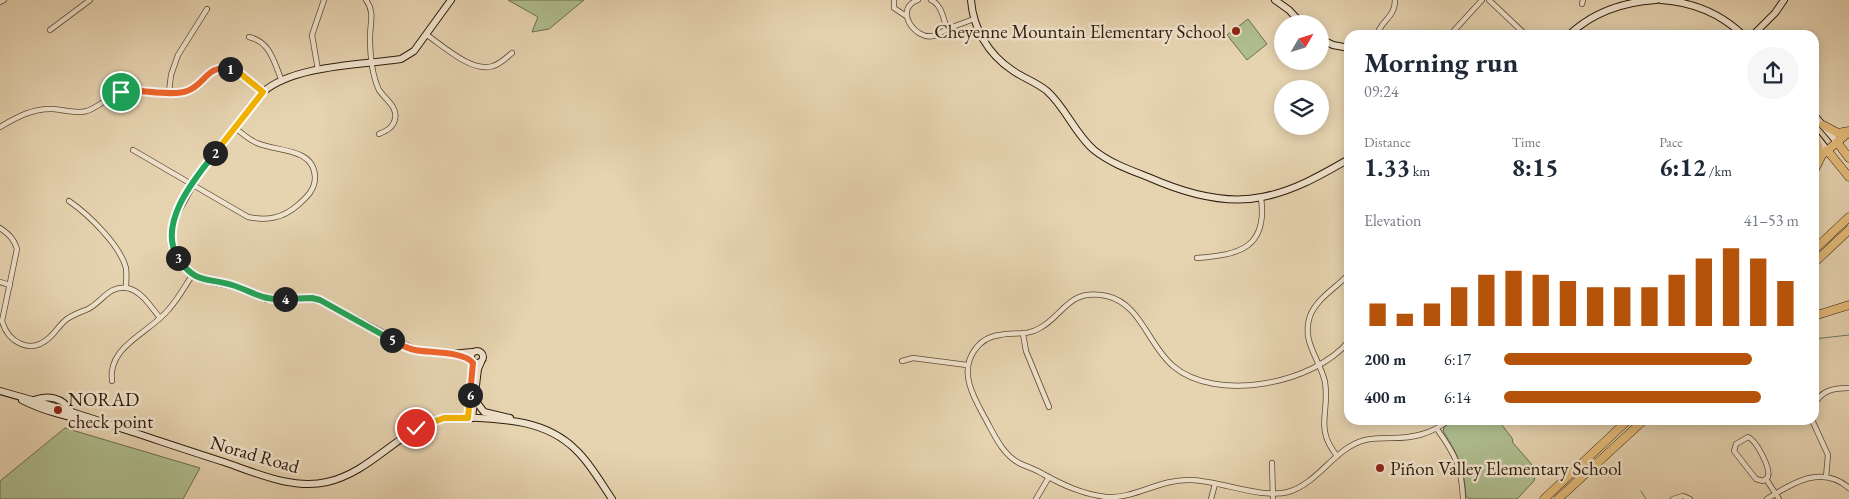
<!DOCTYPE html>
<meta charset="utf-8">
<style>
body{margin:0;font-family:"EB Garamond",serif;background:#f6f6f7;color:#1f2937;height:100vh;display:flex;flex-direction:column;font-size:19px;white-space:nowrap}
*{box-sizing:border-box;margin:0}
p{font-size:16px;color:#747a83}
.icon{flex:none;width:28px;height:28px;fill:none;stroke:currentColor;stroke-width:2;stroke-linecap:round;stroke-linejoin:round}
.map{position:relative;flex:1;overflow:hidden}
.drawer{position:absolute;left:1344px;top:30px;width:475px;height:395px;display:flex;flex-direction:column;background:#fff;border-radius:15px;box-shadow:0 2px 12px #0003}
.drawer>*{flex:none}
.needle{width:32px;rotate:51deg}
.buttons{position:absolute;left:1274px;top:15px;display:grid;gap:10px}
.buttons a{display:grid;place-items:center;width:55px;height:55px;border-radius:50%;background:#fff;box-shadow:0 2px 12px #0003;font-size:25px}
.pin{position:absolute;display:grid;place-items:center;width:42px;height:42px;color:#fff;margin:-21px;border:2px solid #fff;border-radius:50%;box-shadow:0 1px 5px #0007}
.km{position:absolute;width:25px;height:25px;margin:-12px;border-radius:50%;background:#222;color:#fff;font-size:14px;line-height:25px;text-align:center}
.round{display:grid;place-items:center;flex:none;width:52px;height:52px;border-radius:26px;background:#f6f6f7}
.headline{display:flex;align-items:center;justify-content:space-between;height:85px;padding:0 20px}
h1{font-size:28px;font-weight:700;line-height:38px}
.metrics{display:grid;grid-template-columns:repeat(3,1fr);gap:8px;height:85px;padding:5px 20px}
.metrics div{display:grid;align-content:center}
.metrics b{font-size:25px;font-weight:700}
.metrics small{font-size:14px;font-weight:400}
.metrics p{font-size:14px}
.chart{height:140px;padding:10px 20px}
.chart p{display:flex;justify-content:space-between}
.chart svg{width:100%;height:90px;margin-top:5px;stroke:#b45309;stroke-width:6}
ul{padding:0 20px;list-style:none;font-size:16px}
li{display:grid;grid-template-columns:80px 60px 1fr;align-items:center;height:38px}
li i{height:12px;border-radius:6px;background:#b45309}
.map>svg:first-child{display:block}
</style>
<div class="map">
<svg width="1849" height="499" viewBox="0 0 1849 499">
<rect width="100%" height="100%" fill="#e6d3b0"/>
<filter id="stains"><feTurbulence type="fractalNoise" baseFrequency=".004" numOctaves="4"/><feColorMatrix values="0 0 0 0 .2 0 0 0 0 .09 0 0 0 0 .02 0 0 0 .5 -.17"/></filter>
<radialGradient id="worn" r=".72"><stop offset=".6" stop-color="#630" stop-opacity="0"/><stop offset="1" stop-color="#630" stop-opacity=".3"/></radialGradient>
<g fill="#afbe90" stroke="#6e6d4e">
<polygon points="508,0 584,0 549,29 532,32 538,17"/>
<polygon points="1248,19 1267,44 1247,60 1227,35"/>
<path d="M1454,420H1498L1512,438L1513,443L1534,467L1536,472L1534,481L1517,499H1471L1466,497C1464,467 1459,457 1443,431L1444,427Z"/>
<polygon points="65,428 200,468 183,499 0,499 0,481"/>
</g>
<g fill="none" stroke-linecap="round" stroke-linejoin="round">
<g stroke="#6d7a69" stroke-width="1">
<polyline points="1814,339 1849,335"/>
<polyline points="1641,491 1646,499"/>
</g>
<g stroke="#5c4a35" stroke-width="6">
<g id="street">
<path d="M366,0C375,12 370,23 370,37C370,53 372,75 379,90C385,99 398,107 395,119C393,128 386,131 379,134"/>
<polyline points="894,0 894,8 906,16"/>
<path d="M918,0C893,9 915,40 933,36C938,35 943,31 947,29C943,18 942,5 931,0"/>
<polyline points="1489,0 1526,35"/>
<polyline points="0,2 4,0"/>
<polyline points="1582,4 1583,0"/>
<polyline points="947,29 974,19"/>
<polyline points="50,30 90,0"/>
<path d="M427,35C443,46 472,73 493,66C500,64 506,58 512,53"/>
<path d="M1377,35C1381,20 1395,18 1395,0"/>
<polyline points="1450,35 1482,0"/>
<path d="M249,37C271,42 274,63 282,81"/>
<polyline points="318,70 312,35 324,0"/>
<polyline points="169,92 171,75 178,55 207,9"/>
<path d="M0,127C17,117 33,108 53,109C65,110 75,114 87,111C99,107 108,97 120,92C139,86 161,94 181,93C200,92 203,68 225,68C240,68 252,84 263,92"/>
<path d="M133,150L248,217C268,221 283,218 298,205C307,197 315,190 315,177C314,147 276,152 257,143C249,140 242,133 235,128"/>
<path d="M69,201C88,214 120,245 126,268C127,275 126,282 126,288"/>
<path d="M0,228C9,234 14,239 17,249L2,321C8,342 30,355 49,338C56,332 60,324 67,319C74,314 81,312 88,309C102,302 109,285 127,288C142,291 151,307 160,318"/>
<path d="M1197,258C1239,255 1268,248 1261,198"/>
<polyline points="0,282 10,285"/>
<polyline points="1023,334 1026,351 1049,407"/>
<path d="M1349,341C1314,384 1216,403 1173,366C1148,345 1141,304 1107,296C1068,288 1065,314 1040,328C1027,336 1014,332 1000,335C989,336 980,342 974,351C959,373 974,398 985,418C994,434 1002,454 1019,463C1027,467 1035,469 1043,474C1063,485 1082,494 1106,497C1136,499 1158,479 1191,480C1221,481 1261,499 1288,492C1319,483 1334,448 1365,440C1374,438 1382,438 1391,438C1414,438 1431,434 1449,420"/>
<polyline points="902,361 913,358 967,365"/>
<path d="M112,381C107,346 150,333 169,309C178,299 185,286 193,274"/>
<path d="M1814,405C1822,390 1833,388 1849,388"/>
<polyline points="1812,420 1828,455 1826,477"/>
<path d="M1437,429C1455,454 1462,468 1463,499"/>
<path d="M1748,437C1756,440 1771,468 1768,477L1763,481L1756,479L1734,451L1736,444Z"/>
<path d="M1337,456C1314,427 1330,413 1325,382C1320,359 1301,342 1310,316C1317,298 1336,288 1349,274"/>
<polyline points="1272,463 1273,499"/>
<polyline points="1766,479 1779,499"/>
<polyline points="1036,499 1049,477"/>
<polyline points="1211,499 1215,484"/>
<polyline points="1673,499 1683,496 1690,499"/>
<path d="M1767,499C1792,483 1822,464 1849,488"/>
</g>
</g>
<g stroke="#2e1c0c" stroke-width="8">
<g id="secondary">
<path d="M451,0L414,51L401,59C361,65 294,65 263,92L198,174L174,218L171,236L172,245L182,263L193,274L202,279L234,286L267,299L304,298L320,300L414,350L452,354L472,352"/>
<path d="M971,0C973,28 988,54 1012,70C1023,78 1036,82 1047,91C1066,108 1075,134 1094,150C1110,163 1130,170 1148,177C1182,192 1225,205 1262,197C1294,191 1321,175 1349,159"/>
<polyline points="1275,0 1289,10 1302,24"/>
<path d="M1661,0C1692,2 1720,13 1743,35"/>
<path d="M1569,35C1593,12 1624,2 1656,0"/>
<polyline points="1753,35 1775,13 1784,0"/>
<polyline points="1320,39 1333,45 1349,48"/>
<polyline points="1814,115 1837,142"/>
<polyline points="1816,136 1827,150"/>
<circle cx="477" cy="357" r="6"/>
<polyline points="452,354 471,360"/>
<path d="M0,391C40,402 80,414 120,428C154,439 189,451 224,462C256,473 293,490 327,482C376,471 403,422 453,417C496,419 543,417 576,450C590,463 601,483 612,499"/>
<path d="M22,400C45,412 70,417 95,423"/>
<path d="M34,400C48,395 62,397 71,411"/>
<polyline points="475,400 484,412 510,418"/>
<polyline points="468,418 473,363"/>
<polyline points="472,418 478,369 481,362"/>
</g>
</g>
<g stroke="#2e1c0c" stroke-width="9">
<g id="highway">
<polyline points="1823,125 1838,133 1849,131"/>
<polyline points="1814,133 1819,149 1819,159"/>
<polyline points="1837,142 1849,158"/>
<polyline points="1827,150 1849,177"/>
<polyline points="1814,171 1822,155 1849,132"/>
<polyline points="1814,250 1849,217"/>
<polyline points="1814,263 1849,230"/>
<polyline points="1814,316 1849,305"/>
<polyline points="1544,499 1628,420"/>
<polyline points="1558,499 1644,420"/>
</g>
</g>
<use href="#street" stroke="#efe2cc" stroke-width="4.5"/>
<use href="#secondary" stroke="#efe2cc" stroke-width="6"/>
<use href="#highway" stroke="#e3ba78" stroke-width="8"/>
</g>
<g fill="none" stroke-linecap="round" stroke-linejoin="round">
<g stroke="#fff" stroke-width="10">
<path id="split-1" d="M121,92L129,90C143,91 176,96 187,91C205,85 207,64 230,69"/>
</g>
<g stroke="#fff" stroke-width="10">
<polyline id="split-2" points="215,153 263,92 241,74 230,69"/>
</g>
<g stroke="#fff" stroke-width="10">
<path id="split-3" d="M178,258C157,224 194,179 215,153"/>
</g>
<g stroke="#fff" stroke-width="10">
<path id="split-4" d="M178,258C196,285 207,277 232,285C252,291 262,301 285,299"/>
</g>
<g stroke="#fff" stroke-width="10">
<polyline id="split-5" points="285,299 312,298 320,300 392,340"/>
</g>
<g stroke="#fff" stroke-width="10">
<path id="split-6" d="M392,340C399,344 407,349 415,350C429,353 463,351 473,363L470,395"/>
</g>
<g stroke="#fff" stroke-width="10">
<polyline id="split-7" points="416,428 444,418 468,418 470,395"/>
</g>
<use href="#split-1" stroke="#f0652b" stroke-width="6"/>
<use href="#split-2" stroke="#f5b400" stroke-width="6"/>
<use href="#split-3" stroke="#22a559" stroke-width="6"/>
<use href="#split-4" stroke="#22a559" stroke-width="6"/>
<use href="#split-5" stroke="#22a559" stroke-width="6"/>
<use href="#split-6" stroke="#f0652b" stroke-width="6"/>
<use href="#split-7" stroke="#f5b400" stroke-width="6"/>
</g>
<g fill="#8f2418" stroke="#efe2cc" stroke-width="2">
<circle cx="1236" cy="31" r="5"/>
<circle cx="58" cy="410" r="5"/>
<circle cx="1380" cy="468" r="5"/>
</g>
<g text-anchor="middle" stroke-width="5" stroke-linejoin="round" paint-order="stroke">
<g font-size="19" fill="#2e1c0c" stroke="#efe2cc" text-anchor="start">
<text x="1226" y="38" text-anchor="end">Cheyenne Mountain Elementary School</text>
<text x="68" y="406">NORAD<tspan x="68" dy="22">check point</tspan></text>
<text x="1390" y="475">Piñon Valley Elementary School</text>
</g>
<g font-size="19" fill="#2e1c0c" stroke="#efe2cc">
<text transform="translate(255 454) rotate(16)" y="7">Norad Road</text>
</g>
</g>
<rect width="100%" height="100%" filter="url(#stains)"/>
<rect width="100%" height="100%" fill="url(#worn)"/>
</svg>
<div class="buttons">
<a><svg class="needle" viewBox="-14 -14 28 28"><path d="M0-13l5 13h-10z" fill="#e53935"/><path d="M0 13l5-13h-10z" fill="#747a83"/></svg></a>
<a><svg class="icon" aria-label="layers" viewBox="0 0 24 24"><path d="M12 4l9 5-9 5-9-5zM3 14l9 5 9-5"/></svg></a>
</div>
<div class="pin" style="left:121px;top:92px;background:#1e9e55"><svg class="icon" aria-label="arrive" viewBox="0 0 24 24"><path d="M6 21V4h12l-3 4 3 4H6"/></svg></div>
<div class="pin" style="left:416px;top:428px;background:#d93025"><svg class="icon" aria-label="check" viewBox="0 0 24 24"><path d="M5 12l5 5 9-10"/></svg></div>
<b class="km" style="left:230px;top:69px">1</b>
<b class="km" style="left:215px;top:153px">2</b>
<b class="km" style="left:178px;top:258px">3</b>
<b class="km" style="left:285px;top:299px">4</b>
<b class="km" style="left:392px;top:340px">5</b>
<b class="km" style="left:470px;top:395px">6</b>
<section class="drawer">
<div class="headline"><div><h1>Morning run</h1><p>09:24</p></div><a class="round"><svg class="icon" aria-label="share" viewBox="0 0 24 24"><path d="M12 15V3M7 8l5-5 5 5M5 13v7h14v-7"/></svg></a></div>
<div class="metrics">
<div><p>Distance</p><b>1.33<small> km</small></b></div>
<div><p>Time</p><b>8:15</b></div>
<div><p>Pace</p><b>6:12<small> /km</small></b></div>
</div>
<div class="chart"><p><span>Elevation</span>41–53 m</p>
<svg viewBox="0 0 160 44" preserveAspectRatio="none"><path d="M5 44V33M15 44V38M25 44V33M35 44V25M45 44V19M55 44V17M65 44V19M75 44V22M85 44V25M95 44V25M105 44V25M115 44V19M125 44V11M135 44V6M145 44V11M155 44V22"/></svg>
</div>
<ul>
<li><b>200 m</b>6:17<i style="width:84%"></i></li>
<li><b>400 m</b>6:14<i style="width:87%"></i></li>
</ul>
</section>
</div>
